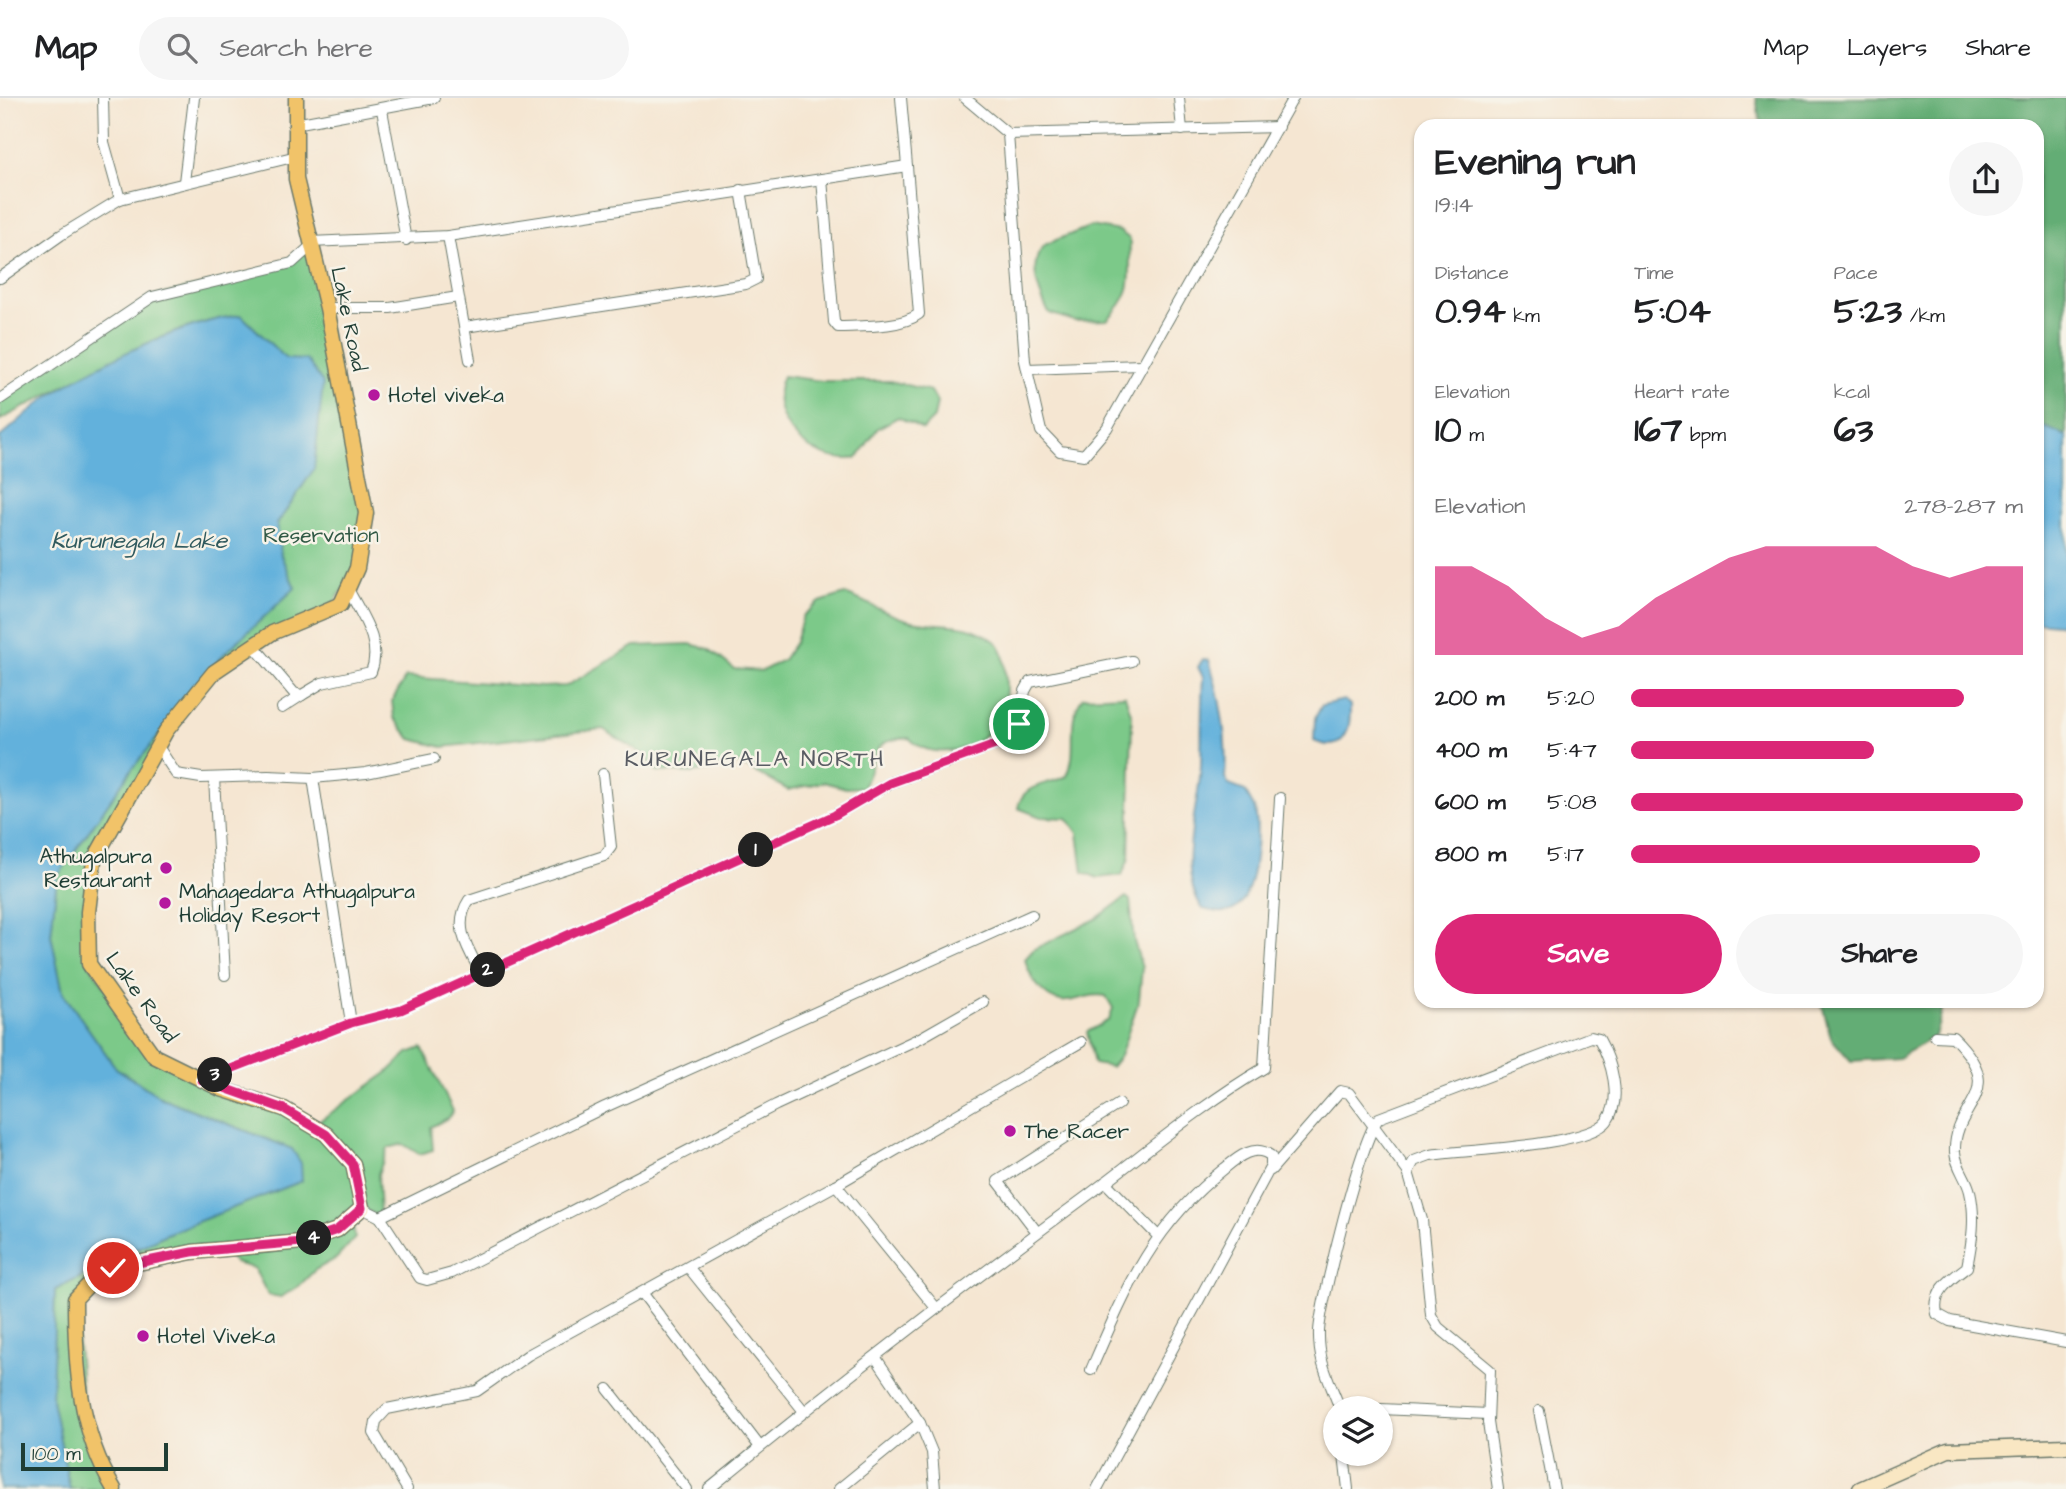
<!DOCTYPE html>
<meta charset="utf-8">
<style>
body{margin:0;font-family:"Architects Daughter",sans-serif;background:#f6f6f6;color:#202124;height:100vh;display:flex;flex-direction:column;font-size:26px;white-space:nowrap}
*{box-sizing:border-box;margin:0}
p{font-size:23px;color:#757577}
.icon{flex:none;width:38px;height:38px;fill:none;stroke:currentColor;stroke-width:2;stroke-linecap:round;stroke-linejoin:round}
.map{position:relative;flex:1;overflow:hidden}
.panel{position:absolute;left:1414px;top:21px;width:630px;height:889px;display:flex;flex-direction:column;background:#fff;border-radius:21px;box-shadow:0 2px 5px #0004}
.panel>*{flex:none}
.controls{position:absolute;left:1323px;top:1298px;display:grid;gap:14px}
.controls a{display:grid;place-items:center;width:70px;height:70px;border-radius:50%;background:#fff;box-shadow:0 2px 5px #0004;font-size:35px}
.scale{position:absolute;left:21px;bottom:18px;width:147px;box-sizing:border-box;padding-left:7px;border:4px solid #1f3d34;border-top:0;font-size:19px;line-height:24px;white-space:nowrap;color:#1f3d34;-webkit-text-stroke:5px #f7f3e8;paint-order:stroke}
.pin{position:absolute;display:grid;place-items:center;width:60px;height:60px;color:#fff;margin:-30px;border:4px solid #fff;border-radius:50%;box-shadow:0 2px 7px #0007}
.km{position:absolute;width:35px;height:35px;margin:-18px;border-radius:50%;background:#222;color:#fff;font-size:19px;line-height:35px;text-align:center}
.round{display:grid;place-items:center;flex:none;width:74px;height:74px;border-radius:37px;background:#f6f6f6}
.summary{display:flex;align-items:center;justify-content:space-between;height:119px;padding:0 21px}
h1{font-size:38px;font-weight:700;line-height:52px}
.figures{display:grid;grid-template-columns:repeat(3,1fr);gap:10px;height:119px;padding:7px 21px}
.figures div{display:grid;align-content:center}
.figures b{font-size:35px;font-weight:700}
.figures small{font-size:19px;font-weight:400}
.figures p{font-size:19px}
.chart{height:196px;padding:14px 21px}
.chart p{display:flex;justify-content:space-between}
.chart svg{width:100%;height:126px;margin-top:7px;fill:#db2777;opacity:.7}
.cta{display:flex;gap:14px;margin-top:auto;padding:14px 21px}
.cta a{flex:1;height:80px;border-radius:42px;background:#db2777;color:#fff;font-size:28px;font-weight:700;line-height:80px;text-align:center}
.cta a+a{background:#f6f6f6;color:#202124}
ul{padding:0 21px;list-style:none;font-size:23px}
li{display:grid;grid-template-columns:112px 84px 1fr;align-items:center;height:52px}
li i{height:18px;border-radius:9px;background:#db2777}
header{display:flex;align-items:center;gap:42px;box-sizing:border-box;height:98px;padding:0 35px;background:#fff;border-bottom:2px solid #e0e0e0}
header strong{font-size:33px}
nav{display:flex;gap:38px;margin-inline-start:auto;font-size:24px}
.search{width:490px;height:63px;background:#f6f6f6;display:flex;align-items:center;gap:18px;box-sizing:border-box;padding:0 24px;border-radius:38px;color:#757577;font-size:26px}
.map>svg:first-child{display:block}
</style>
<header>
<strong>Map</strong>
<div class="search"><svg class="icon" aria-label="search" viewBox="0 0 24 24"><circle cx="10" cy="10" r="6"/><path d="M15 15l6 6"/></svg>Search here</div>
<nav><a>Map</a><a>Layers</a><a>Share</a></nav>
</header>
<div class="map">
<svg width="2066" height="1391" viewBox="0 0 2066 1391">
<rect width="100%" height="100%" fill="#f7f3e8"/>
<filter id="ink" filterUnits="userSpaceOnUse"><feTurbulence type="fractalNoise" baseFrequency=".0143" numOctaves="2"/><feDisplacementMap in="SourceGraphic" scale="14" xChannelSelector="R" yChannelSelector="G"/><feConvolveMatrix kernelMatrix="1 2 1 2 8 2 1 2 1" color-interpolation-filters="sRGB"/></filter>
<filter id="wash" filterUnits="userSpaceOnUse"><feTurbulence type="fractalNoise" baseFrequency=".00686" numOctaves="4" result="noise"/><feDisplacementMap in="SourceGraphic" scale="28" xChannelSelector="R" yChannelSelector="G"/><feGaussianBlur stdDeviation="1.57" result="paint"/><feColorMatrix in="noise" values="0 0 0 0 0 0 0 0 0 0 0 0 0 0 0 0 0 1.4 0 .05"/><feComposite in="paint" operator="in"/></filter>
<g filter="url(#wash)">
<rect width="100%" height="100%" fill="#f5e6d2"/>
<g fill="#7bc989" stroke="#4d835e" stroke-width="2">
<path d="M1091,128L1119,133L1130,141C1128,181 1138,191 1107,222L1074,223L1049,215C1039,196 1026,165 1045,147C1049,144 1083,132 1091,128Z"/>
<path d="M311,148L366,415L357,470L329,512L214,574L166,633L94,762L89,866L154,958L315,1026L387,975L408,955L422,950L453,1013L448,1020L431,1029L433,1052L419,1056L403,1046L388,1050L378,1076L380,1119L362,1110L352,1121L355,1140L337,1160L315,1172L299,1188L281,1199L268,1197L254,1170L235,1165L221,1150L113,1170L75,1201L82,1308L114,1391H70L52,1302L55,1192L166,1136L302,1083L292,1051L162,1000L116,970L63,895L51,837L57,779L132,671L224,556L295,490L281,458L277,426L314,371L286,261L241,217C159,227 73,285 0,322V301L152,199L292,165Z"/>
<path d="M783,278L823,283H890L931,293L937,304L934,320L923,331L898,319L878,330L857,360C814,368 763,323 783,278Z"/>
<path d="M845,496C865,503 884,515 904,521C937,531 964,519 996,544C1004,551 1004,563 1005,573C1007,589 1007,606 999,620C983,650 935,667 909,640C867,641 879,660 863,689L846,690L824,684L788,692L739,665L694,675L657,673L644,657L603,631L443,649L411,641L394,620L392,603L406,579L542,589L566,588L635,548L690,546L709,551L734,571L762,573L783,562L795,544L803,518L820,504Z"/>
<path d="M1125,597L1132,619L1129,760L1122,777L1098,780L1083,774L1078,735L1067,720L1041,719L1018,710C1022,685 1047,688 1067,678C1080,650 1064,623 1083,599Z"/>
<path d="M1126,799L1130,802L1134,843L1142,870L1139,902L1120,958L1111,969L1094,966L1087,934L1109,922L1113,910L1106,898C1090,894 1075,905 1061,903C1042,900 1029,878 1025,861L1034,851L1096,821Z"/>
</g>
<g fill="#64ad75" stroke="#427554" stroke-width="2">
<polygon points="1756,0 2066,0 2066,338 2037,326 2037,28 1761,28"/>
<polygon points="1821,903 1945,903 1935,938 1898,960 1851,963 1831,940"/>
</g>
<g fill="#62b1dc" stroke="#407788" stroke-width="2">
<path d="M241,217L286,261L307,262L323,285L314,371L277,426L281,458L295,490L224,556L132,671L57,779L51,837L63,895L116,970L162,1000L292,1051L301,1065L302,1083L166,1136L55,1192L52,1302L70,1391H0V339C18,324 35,307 54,295C99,264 188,223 241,217Z"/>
<polygon points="2037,326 2066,338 2066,527 2037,524"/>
<path d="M1203,561L1209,562C1221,601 1228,639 1225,680L1229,687L1245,693C1248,699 1253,706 1255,712C1260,734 1255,798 1235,811C1225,817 1213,813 1203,811C1175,771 1199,712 1201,667C1202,638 1201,609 1203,579L1198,569Z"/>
<path d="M1344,602L1350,607C1351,631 1345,657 1314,643L1315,620L1322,607Z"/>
</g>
</g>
<g filter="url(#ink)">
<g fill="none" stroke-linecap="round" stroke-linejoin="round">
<g stroke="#6a786b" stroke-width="12">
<g id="street">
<polyline points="103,0 104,44 120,101"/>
<polyline points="965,0 1008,36 1025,263 1041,333 1060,353 1084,357 1107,330 1293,0"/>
<polyline points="1179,0 1182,32"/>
<polyline points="382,12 406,142"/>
<polyline points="295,26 434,0"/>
<polyline points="1008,36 1278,29"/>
<path d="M822,81L834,224L838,229C861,228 900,230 919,216L907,68"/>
<polyline points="184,84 194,0"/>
<polyline points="448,138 470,262"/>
<polyline points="310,144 448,138 907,68 901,0"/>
<polyline points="0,180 61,137 120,101 297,58"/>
<polyline points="327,210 390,210 458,199"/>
<polyline points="465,229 746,186 756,181 741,92"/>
<polyline points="1027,271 1141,267"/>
<polyline points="0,301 152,199 292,165 311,148"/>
<path d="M254,548L294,595L302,597L322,585L371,574C383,544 361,517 348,491"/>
<polyline points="282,610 302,597"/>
<polyline points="157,647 176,676 201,680 268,678 313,680 366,675 434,661"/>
<polyline points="214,680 225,877"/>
<polyline points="313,680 351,925"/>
<path d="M481,875C468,851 452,828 469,802L604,758L611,749L603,676"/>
<path d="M1935,938L1953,939C2011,996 1953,1004 1955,1054C1956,1069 1967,1080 1970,1094C1976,1119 1972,1144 1967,1169C1951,1181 1932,1193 1937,1216L1950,1223L2066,1244"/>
<polyline points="202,982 351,925 401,912 835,717 890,685 998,646 1019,626 1025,593 1030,584 1132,563"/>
<polyline points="1271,1072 1340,993 1349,995 1408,1074"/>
<polyline points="1105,1084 1157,1137"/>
<polyline points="836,1087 936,1210"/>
<polyline points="362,1110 380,1119 605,1009 1032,817"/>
<polyline points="380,1119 420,1180 427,1182 452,1175 776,1007 920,940 983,904"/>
<polyline points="1037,1134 998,1083 1119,1006"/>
<polyline points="689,1170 803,1312"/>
<polyline points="643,1196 760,1349"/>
<path d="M1091,1272C1127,1189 1152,1128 1225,1070C1238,1059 1255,1045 1271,1058V1068L1097,1391"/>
<polyline points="608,1291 687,1391"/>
<polyline points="1339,1309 1374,1311"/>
<path d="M1340,1311C1330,1283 1318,1266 1319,1233C1321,1203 1361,1039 1379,1020L1591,939L1599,941C1611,962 1623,1001 1607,1023C1589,1048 1465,1052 1430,1057L1414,1063L1408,1074L1422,1122L1431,1217L1438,1229L1490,1272L1488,1324L1498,1391"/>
<polyline points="1381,1311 1488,1316"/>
<polyline points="1539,1313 1554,1391"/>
<polyline points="920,1325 932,1354 935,1391"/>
<polyline points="1344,1356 1348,1391"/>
<polyline points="407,1391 374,1335 376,1323 387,1311 477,1293 528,1257 836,1087 1081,944"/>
<path d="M709,1391C832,1290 959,1192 1087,1098C1146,1054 1201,1007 1264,970L1280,700"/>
<polyline points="839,1391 920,1325 876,1260"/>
</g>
</g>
<g stroke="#6a786b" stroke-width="17">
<polyline id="secondary" points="1860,1391 1948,1352 2066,1348"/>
</g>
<g stroke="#6a786b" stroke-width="17">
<path id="primary" d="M114,1391C79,1333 75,1267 75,1201L92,1183L113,1170L192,1154L302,1144L337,1132L362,1110L353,1066L326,1036L284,1011L221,991L154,958L89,866L88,814L94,762L166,633L214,574L272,535L341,506L357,470L366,415L327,210L296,81V0"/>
</g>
<use href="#street" stroke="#fff" stroke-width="10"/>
<use href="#secondary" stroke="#f9e7c3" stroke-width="14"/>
<use href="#primary" stroke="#f1c369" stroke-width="14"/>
</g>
</g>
<g fill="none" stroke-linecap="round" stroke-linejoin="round" filter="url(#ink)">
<g stroke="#fff" stroke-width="14">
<polyline id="route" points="113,1170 192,1154 302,1144 337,1132 362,1110 353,1066 326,1036 284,1011 202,982 351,925 401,912 835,717 890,685 998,646 1019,626"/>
</g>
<use href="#route" stroke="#db2777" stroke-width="9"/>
</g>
<g fill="#b5179e" stroke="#f7f3e8" stroke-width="2.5">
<circle cx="374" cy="297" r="7"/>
<circle cx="166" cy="770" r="7"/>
<circle cx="165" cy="805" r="7"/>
<circle cx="1010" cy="1033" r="7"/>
<circle cx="143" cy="1238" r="7"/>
</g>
<g text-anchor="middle" stroke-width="5" stroke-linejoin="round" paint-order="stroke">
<g font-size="21" fill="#1f3d34" stroke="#f7f3e8">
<text transform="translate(349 221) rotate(78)" y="7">Lake Road</text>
<text transform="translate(142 899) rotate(54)" y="7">Lake Road</text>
</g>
<g font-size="21" fill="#1f3d34" stroke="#f7f3e8" text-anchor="start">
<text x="388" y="304">Hotel viveka</text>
<text x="152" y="765" text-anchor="end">Athugalpura<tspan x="152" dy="24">Restaurant</tspan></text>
<text x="179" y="800">Mahagedara Athugalpura<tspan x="179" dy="24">Holiday Resort</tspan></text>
<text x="1024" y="1040">The Racer</text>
<text x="157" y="1245">Hotel Viveka</text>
</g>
<g font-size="21" fill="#315945" stroke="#f7f3e8">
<text x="321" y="444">Reservation</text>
</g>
<g font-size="23" font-style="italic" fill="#305a5e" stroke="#f7f3e8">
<text x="139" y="450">Kurunegala Lake</text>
</g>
<g font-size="23" letter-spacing="2" fill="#595c63" stroke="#f7f3e8">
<text x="755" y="668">KURUNEGALA NORTH</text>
</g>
</g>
</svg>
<div class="controls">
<a><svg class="icon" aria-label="layers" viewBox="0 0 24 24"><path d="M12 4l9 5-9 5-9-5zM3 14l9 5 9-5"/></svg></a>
</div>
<div class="scale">100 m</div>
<div class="pin" style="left:1019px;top:626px;background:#1e9e55"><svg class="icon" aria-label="arrive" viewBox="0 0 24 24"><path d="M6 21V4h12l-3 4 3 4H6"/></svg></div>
<div class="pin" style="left:113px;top:1170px;background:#d93025"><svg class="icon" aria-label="check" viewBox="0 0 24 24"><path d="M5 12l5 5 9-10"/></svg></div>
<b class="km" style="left:756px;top:752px">1</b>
<b class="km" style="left:488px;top:872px">2</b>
<b class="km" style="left:215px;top:977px">3</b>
<b class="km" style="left:314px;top:1140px">4</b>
<section class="panel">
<div class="summary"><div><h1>Evening run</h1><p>19:14</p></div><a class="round"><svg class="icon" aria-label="share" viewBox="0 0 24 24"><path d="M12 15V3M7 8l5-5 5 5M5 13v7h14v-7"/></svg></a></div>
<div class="figures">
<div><p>Distance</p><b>0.94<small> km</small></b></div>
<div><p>Time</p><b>5:04</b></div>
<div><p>Pace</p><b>5:23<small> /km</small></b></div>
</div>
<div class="figures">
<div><p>Elevation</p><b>10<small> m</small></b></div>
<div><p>Heart rate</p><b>167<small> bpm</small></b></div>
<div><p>kcal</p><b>63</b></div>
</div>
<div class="chart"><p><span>Elevation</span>278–287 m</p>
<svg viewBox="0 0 160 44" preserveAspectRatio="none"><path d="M0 44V13L10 13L20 20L30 31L40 38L50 34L60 24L70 17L80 10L90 6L100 6L110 6L120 6L130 13L140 17L150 13L160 13V44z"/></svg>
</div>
<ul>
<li><b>200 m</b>5:20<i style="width:85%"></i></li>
<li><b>400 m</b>5:47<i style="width:62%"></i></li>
<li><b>600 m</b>5:08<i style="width:100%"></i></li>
<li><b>800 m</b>5:17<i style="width:89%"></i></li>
</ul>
<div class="cta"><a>Save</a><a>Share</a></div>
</section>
</div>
